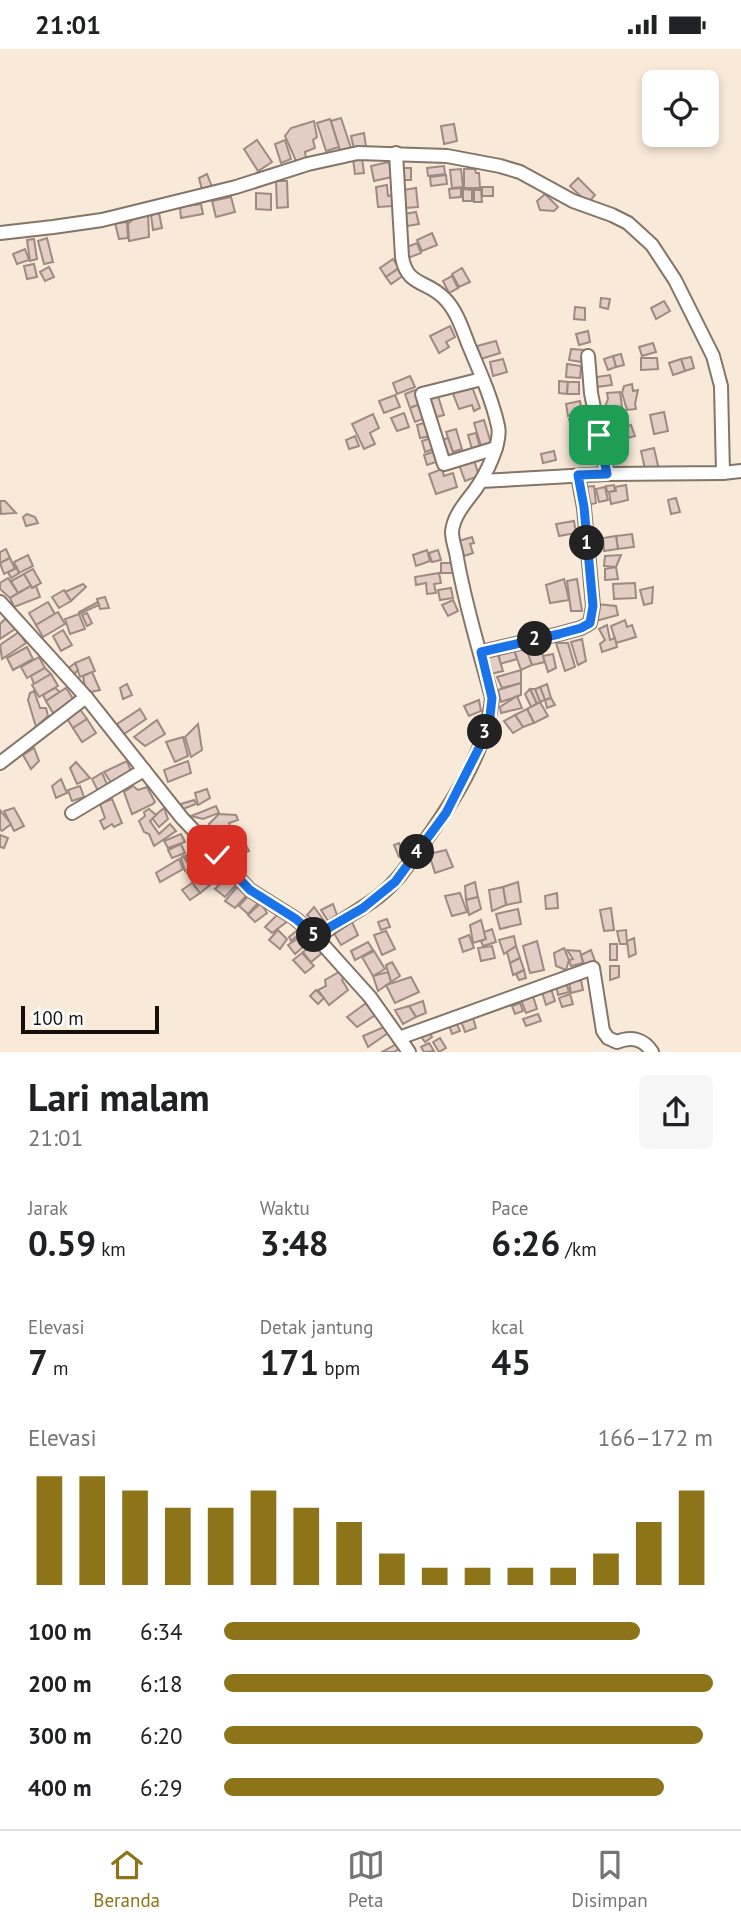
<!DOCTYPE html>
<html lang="id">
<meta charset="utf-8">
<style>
body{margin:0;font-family:"PT Sans",sans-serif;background:#f6f6f6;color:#202124;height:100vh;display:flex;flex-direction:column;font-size:26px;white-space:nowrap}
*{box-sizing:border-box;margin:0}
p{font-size:23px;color:#757577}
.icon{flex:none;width:38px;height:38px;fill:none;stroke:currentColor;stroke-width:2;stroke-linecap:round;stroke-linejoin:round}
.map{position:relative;height:1003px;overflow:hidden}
.side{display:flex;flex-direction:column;background:#fff;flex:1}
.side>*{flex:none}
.buttons{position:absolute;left:642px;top:21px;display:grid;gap:14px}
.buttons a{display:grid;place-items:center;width:77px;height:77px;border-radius:10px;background:#fff;box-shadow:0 4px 10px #0003;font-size:35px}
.scale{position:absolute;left:21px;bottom:18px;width:138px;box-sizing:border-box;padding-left:7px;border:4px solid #15100b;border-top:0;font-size:19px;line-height:24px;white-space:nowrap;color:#15100b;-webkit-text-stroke:5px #fff;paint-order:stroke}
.pin{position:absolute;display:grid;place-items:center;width:60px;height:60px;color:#fff;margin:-30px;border-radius:14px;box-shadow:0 4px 10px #0006}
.km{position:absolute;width:35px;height:35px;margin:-18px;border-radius:50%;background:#222;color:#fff;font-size:19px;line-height:35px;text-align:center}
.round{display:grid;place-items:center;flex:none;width:74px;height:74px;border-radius:10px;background:#f6f6f6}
.overview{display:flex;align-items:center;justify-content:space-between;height:119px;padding:0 28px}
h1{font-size:38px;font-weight:600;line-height:52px}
.figures{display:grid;grid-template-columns:repeat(3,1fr);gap:10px;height:119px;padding:7px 28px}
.figures div{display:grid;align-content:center}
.figures b{font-size:35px;font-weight:600}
.figures small{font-size:19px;font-weight:400}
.figures p{font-size:19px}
.chart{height:196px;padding:14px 28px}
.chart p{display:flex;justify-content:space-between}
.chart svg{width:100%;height:126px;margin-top:7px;stroke:#8d7418;stroke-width:6}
ul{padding:0 28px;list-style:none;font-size:23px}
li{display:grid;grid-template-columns:112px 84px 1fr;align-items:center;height:52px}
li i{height:18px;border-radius:9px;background:#8d7418}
.status{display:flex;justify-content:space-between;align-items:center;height:49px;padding:0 35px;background:#fff;direction:ltr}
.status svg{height:19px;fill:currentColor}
.menu{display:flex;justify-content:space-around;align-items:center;height:98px;border-top:2px solid #e0e0e0;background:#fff;font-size:19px;color:#757577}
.menu a{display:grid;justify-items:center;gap:4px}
.menu .active{color:#8d7418}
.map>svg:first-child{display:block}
</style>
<div class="status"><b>21:01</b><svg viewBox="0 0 49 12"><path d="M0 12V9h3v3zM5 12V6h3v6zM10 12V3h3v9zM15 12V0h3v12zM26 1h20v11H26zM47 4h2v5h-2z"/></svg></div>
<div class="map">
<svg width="741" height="1003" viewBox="0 0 741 1003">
<rect width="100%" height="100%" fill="#f9e9d9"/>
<g fill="#e3cdc5" stroke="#9f8a82" stroke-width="2">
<polygon points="341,69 351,99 340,102 331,72"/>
<polygon points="330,70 339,98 326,102 317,74"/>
<polygon points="314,72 317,88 313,91 315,99 305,103 306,109 296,112 285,87 291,79"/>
<polygon points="454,75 457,92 444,95 441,77"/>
<polygon points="364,84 366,97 354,100 351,87"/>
<polygon points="257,91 272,113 258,122 244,100"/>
<polygon points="285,91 291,110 281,114 275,95"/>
<polygon points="362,109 364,124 355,125 353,110"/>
<polygon points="389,113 392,128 374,132 371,117"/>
<polygon points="444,117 445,125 428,127 427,119"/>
<rect x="403" y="119" width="8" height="12"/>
<polygon points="461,120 463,138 452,139 450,121"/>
<polygon points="464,120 475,120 476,124 479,124 480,139 464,139"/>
<polygon points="207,125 212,138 202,141 199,129"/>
<polygon points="446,126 447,135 431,137 430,128"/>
<polygon points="578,129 595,146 588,154 570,137"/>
<polygon points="276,132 287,132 288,158 277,159"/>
<polygon points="387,136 388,147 392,146 393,157 378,158 376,138"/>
<rect x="482" y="138" width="11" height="9"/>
<polygon points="416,139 418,158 405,159 403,141"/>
<polygon points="461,139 461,148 450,149 449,140"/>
<polygon points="463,140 472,141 472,152 463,152"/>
<polygon points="474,141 481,141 482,153 474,153"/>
<polygon points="256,144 271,145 271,161 256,160"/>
<polygon points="545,145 558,158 554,162 540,161 537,152"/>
<polygon points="231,148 235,163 216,168 212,152"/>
<polygon points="201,155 203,165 181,169 180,158"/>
<polygon points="416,163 419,175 407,177 404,165"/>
<polygon points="138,164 148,164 149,188 129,192 128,175"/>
<polygon points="159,164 162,179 153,181 151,166"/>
<polygon points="127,173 128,189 119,190 115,174"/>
<polygon points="432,184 437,196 422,202 417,191"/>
<polygon points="47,189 53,213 44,215 38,192"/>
<polygon points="34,190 37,210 30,212 27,191"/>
<polygon points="417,194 421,204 408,209 404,199"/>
<polygon points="25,200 29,211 17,215 13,205"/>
<polygon points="393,210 399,219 386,228 380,219"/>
<polygon points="34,215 37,228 27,230 24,217"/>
<polygon points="49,218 54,228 45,232 40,223"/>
<polygon points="399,219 404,226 391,235 386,228"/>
<polygon points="462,219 470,233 459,238 452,225"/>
<polygon points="452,227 458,239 449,244 443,232"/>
<polygon points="601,249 610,250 608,260 600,258"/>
<polygon points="664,252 670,262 656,270 651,259"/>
<polygon points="575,258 585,259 585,271 574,270"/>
<polygon points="450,277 455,288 446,293 449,298 439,304 430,287"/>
<polygon points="588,282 590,293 579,296 576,285"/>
<polygon points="496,292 500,304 481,310 477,297"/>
<polygon points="653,294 656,303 642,307 639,298"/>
<polygon points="571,300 584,301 582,313 569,311"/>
<polygon points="621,305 624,316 616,318 613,307"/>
<polygon points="613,307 616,318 608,321 604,310"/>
<polygon points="691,308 694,319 685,322 681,310"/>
<polygon points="641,309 657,309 658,320 641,321"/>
<polygon points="503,310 507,323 493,327 490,313"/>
<polygon points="681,310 685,322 673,326 669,314"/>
<polygon points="567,315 581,317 580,329 566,328"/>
<polygon points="610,326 612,336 597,338 596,328"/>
<polygon points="410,327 415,338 397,345 393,334"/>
<polygon points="559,332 568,333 567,345 559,344"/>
<polygon points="568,333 579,333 579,345 567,345"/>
<polygon points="471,335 480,359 474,362 472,356 459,360 452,342"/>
<polygon points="632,335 633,342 638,341 635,355 636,360 627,361 622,344 624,337"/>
<polygon points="415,341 420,355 410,359 405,345"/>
<polygon points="620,343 622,358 618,360 621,372 608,376 605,364 607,364 604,360 608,350 607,344"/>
<polygon points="437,344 444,366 433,369 426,348"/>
<polygon points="395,346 400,358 384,364 379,352"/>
<polygon points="580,352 582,364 568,367 566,355"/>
<polygon points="420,355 425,369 415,373 410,359"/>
<polygon points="664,363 668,382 654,385 650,366"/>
<polygon points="404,364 409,378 397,382 391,369"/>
<polygon points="373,365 379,379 370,384 375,395 364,400 352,375"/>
<polygon points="577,368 581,381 573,383 569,370"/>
<polygon points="484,371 491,394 481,397 474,374"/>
<polygon points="427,373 431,387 420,389 417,376"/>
<polygon points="631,376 635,387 624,390 621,379"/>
<polygon points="456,380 462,400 453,403 446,383"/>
<polygon points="476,384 480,398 472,400 468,386"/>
<polygon points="355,387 359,397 349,400 346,391"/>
<polygon points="431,389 434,400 425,403 422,392"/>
<polygon points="448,389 454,406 444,410 438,392"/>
<polygon points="583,390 586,401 578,403 576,392"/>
<polygon points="654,399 659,421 646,424 641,402"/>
<polygon points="436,402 439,412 427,416 424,406"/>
<polygon points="554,402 556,411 543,414 541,405"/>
<polygon points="473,408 479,427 465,432 458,413"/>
<polygon points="442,420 444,427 453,424 457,438 436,445 429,425"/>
<polygon points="614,436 615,442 607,443 606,437"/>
<polygon points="626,436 628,451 611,455 609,443 616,442 615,438"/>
<polygon points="594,437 596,454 587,456 584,438"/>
<polygon points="605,438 608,451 599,453 596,440"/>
<polygon points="676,449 680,463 671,465 668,451"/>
<polygon points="0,452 5,452 16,464 1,465"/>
<polygon points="27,465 35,468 38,474 26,477 23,468"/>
<polygon points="574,472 576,484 559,487 556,475"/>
<polygon points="632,485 634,498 618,500 616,487"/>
<polygon points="616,487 618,500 604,502 603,489"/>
<polygon points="472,488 474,494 470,495 473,504 464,507 459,492"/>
<polygon points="6,500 10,509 0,514 0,503"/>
<polygon points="427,501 430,512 416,517 413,506"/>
<polygon points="438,501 441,511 432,513 429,504"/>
<polygon points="28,506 33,517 19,524 14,513"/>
<polygon points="621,506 616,518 604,517 605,507"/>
<polygon points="10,509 15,520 4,525 0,514"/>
<rect x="441" y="514" width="12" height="10"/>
<polygon points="14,517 16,517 19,524 11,529 8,523 15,520"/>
<polygon points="616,518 618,530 605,531 605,520"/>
<polygon points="33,520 41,534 32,539 24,525"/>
<polygon points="439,524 441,534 434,535 436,544 427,545 426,534 416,536 415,528"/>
<polygon points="24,525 31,537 18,544 11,532"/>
<polygon points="8,529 18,544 10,549 0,540 0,534"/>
<polygon points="564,530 569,551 550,554 546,536"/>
<polygon points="577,530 582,562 571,562 567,532"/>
<polygon points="635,534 636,549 614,550 613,535"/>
<polygon points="83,535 86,538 71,552 65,543"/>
<polygon points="31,537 32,539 36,537 40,548 14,558 10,549"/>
<polygon points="653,538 652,554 644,556 640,541"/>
<polygon points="451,539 453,549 440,551 438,541"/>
<polygon points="64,541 71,552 59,559 52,548"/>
<polygon points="105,548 109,559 100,560 97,550"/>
<polygon points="453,551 458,562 448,567 442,556"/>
<polygon points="48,553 55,565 36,576 29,564"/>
<polygon points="98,553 99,556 79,565 79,563"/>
<polygon points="596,555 616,557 618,566 596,572"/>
<polygon points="58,563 65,575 43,588 36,576"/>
<polygon points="87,564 92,574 87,577 82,566"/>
<polygon points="79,565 85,580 70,585 65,570"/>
<polygon points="7,568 15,580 0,590 0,575"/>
<polygon points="625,571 627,578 632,576 636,588 616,594 611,577"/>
<polygon points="607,576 610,591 615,589 617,598 602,603 600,595 605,591 599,580"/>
<polygon points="63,581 72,596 61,602 53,587"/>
<polygon points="19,583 26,594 2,610 0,596"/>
<polygon points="582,590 586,612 578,616 571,593"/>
<polygon points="538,592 545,613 532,616 525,597"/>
<polygon points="556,594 568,594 575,618 565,622"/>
<polygon points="525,597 532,616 521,621 514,601"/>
<polygon points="27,598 33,610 13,621 7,609"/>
<polygon points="514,601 517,610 500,615 499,606"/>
<polygon points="497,603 503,622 491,625 484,604"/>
<polygon points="553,605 556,619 548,623 543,607"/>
<polygon points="39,608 45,619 27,629 21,618"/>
<polygon points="89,608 95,622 80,628 75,614"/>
<polygon points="75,614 78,621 72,627 66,621"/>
<polygon points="45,619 51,625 34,635 31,627"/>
<polygon points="521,621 521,634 502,639 497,628"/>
<polygon points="92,623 100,641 86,644 83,627"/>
<polygon points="51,625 58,637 39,648 32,636"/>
<polygon points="521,634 521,646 501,653 498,641"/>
<polygon points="127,635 132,646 123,650 120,639"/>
<polygon points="547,635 551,649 545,651 540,638"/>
<polygon points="540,638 545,651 540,653 535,640"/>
<polygon points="55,639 60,643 46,652 43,646"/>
<polygon points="66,639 74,651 53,664 46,652"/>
<polygon points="530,640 535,640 540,653 537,655"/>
<polygon points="530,640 537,655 531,658 525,645"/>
<polygon points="34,642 40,659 46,659 48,667 36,678 28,651 30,644"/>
<polygon points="517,647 522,659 501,664 500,658"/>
<polygon points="551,649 555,656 547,659 545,651"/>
<polygon points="479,651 481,662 469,667 464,657"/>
<polygon points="540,653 548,667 534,674 527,660"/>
<polygon points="79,659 87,670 73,679 66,668"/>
<polygon points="140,660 146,670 124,685 117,675"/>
<polygon points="527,660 534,674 523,678 515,666"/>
<polygon points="515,666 523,678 513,684 504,672"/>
<polygon points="87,670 96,684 82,693 73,679"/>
<polygon points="157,671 165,685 145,697 134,688"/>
<polygon points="198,675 202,701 191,708 185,688"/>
<polygon points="183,688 188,707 175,713 166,693"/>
<polygon points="34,699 39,712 31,720 23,706"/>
<polygon points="127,712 132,725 112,735 104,723"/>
<polygon points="188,712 191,724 168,733 164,721"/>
<polygon points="76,713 90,729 77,735 70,719"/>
<polygon points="102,724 107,735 98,742 92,730"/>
<polygon points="61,730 67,744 56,749 52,737"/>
<polygon points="80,737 84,748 72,752 68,741"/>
<polygon points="133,737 138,741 147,738 155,753 153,755 132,765 124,743"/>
<polygon points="207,740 210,749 198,756 195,744"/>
<polygon points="112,750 122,774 114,778 112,775 104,780 100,772 105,769 100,755"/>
<polygon points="194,751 196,755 183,760 181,755"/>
<polygon points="216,757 219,764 203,770 191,767"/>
<polygon points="14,759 24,777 14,782 4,762"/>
<polygon points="164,759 168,770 159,778 152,769"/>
<polygon points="149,760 156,766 150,772 159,785 170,775 176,782 154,797 149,785 144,783 139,772 145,767 144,763"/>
<polygon points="0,761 11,775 2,782 0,780"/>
<polygon points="219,765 236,766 238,771 229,774 236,794 223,799 219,787 210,788 209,775"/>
<polygon points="181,785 185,793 168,799 164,792"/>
<polygon points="0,786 8,789 4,799 0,798"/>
<polygon points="244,792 249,802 231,810 226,800"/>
<polygon points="399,794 404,806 399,808 394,796"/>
<polygon points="181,795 185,804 172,809 168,801"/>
<polygon points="198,800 205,810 190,816 185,807"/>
<polygon points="446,801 453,818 435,824 429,805"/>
<polygon points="183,807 191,819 185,822 181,809"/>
<polygon points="179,810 183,820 160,833 156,824"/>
<polygon points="203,814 207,818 194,831 187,824"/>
<polygon points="214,816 223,826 200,844 192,833"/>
<polygon points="228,827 236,836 225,848 215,840"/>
<polygon points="475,833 478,848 466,851 465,837"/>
<polygon points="518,833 521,853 506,856 503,838"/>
<polygon points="192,834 200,844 190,851 182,841"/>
<polygon points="237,838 247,846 235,859 225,852"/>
<polygon points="503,838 506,856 492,862 489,841"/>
<polygon points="460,844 467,863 452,867 445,847"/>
<polygon points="557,844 558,859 546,860 545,847"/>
<polygon points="249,846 258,854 248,865 239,857"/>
<polygon points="478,848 481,860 469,866 466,851"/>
<polygon points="261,854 267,864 255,873 248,866"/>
<polygon points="333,855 337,866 328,872 321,861"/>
<polygon points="314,858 325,873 322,878 307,866"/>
<polygon points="611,859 614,881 604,882 600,861"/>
<polygon points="518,860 521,875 500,880 496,865"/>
<polygon points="279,864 288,872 272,884 265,878"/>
<polygon points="387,870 390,878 381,881 378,873"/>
<polygon points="351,871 358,886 341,896 332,881"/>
<polygon points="481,871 486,890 473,894 470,876"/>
<polygon points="300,879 303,882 291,892 289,888"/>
<polygon points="492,880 496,893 483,897 481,892 486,890 484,883"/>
<polygon points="278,881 287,890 280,900 269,891"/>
<polygon points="626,881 627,895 620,895 617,882"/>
<polygon points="386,882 395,900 382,906 374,886"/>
<polygon points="306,884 311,891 295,905 288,896"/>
<polygon points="469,886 474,899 463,903 459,890"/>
<polygon points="514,887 516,897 504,905 499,891"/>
<polygon points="634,889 636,905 629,908 627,892"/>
<polygon points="537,892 544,921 530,924 523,897"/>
<polygon points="317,893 326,901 311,913 303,903"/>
<polygon points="368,893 373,901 355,911 351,902"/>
<rect x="610" y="895" width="7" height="16"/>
<polygon points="492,897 495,909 481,912 478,899"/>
<polygon points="516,897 520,909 510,914 507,903"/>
<polygon points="564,899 569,911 566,921 556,917 554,904"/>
<polygon points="567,901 580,902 583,914 571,917 569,911 573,910"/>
<polygon points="591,901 596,915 585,918 581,906"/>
<polygon points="374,902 385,920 373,927 362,908"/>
<polygon points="302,904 314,917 305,924 293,911"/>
<polygon points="520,909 524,921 513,926 510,914"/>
<polygon points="392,913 400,927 391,933 386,916"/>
<polygon points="610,917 619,917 619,928 610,931"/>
<polygon points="524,921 526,929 519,931 516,925"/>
<polygon points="339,923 344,928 342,931 348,941 329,956 318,941 326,937 325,931"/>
<polygon points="388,923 391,933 378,942 373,927"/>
<polygon points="411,928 419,943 395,954 386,936"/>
<polygon points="581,931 583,941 571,944 569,934"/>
<polygon points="566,933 569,943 558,946 556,936"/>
<polygon points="551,940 555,952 546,956 542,943"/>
<polygon points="316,941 324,949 318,955 310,947"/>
<polygon points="532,944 537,960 526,964 520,948"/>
<polygon points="570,945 573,955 562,958 559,949"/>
<polygon points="369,952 377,965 357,978 347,968"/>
<polygon points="423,952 426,964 416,968 409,957"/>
<polygon points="520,954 523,962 515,965 512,957"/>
<polygon points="409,957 416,968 403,975 395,961"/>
<polygon points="538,965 541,972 526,977 523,970"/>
<polygon points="473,969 476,979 465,983 461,972"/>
<polygon points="456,973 460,982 452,985 449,976"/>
<polygon points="384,978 388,984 368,998 363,987"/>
<polygon points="428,981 432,988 425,993 420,986"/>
<polygon points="440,989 446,999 439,1003 433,993"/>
<polygon points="400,993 406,1003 401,1003 399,1000 394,1003 382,1003"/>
<polygon points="429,994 434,1002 424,1003 421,998"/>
</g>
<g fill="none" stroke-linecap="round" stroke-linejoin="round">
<g stroke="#837567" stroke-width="16">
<g id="minor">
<polyline points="0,184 53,178 102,171 236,138 308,115 358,104 447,107 500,117 520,123 573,152 612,166 628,174 652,196 675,231 713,307 721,337 723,424"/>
<polyline points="588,307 591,344 607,425"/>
<polyline points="482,330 422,345 444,415 496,399"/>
<polyline points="481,432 607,425 723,424 741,422"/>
<polyline points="0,553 86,648 182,769 250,841 296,870 317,889 370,948 409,1003"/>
<polyline points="481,603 559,585 581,579 590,574 593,557 584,459 578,427"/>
<polyline points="0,714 86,648"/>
<polyline points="72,764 144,721"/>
<path d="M317,889C342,868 373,857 395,832C404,823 410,812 418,802C449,759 487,703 492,649C480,603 465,556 457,509C456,501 452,492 452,483C453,467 466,453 475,441C485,427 502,395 498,377C492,350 480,323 469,297C463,282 457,262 445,250C428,231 407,238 402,208L396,104"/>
<path d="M399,989L593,919L603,982L608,989L617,993C631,987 644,990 652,1003"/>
</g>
</g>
<use href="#minor" stroke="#fff" stroke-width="12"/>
</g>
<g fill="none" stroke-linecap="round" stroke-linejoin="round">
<g stroke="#fff" stroke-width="14">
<polyline id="route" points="217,806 250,841 296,870 317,889 330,878 363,859 395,833 446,764 483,691 490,667 492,649 481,603 559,585 581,579 590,574 593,557 584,458 578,426 607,425 599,386"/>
</g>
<use href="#route" stroke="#1a73e8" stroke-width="9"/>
</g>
</svg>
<div class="buttons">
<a><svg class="icon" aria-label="locate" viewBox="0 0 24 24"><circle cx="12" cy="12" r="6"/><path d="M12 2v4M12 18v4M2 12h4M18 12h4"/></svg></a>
</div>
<div class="scale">100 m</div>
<div class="pin" style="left:599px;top:386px;background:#1e9e55"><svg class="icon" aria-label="arrive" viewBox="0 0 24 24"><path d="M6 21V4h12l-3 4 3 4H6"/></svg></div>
<div class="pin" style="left:217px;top:806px;background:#d93025"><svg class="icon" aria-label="check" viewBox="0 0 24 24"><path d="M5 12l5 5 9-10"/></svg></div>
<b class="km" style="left:587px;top:494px">1</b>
<b class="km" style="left:535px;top:590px">2</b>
<b class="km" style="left:485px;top:683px">3</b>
<b class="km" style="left:417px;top:803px">4</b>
<b class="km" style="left:314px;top:886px">5</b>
</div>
<section class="side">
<div class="overview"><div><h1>Lari malam</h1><p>21:01</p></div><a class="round"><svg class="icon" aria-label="share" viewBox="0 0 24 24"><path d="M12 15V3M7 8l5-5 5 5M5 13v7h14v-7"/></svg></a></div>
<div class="figures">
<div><p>Jarak</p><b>0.59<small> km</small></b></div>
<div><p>Waktu</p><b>3:48</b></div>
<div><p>Pace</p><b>6:26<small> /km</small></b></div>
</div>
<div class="figures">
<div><p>Elevasi</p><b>7<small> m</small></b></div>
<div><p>Detak jantung</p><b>171<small> bpm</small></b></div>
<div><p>kcal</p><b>45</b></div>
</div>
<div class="chart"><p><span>Elevasi</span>166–172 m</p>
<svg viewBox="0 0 160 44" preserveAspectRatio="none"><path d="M5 44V6M15 44V6M25 44V11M35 44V17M45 44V17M55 44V11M65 44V17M75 44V22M85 44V33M95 44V38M105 44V38M115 44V38M125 44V38M135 44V33M145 44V22M155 44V11"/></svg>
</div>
<ul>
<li><b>100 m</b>6:34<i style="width:85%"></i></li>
<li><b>200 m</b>6:18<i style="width:100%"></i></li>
<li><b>300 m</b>6:20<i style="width:98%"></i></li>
<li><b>400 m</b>6:29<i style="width:90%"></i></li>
</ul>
</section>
<nav class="menu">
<a class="active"><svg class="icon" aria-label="home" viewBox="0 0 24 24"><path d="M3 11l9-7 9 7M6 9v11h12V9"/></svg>Beranda</a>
<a><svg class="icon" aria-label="map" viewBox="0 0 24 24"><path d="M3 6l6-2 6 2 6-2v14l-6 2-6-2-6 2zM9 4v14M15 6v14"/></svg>Peta</a>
<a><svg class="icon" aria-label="saved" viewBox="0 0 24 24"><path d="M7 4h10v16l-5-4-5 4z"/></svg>Disimpan</a>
</nav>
